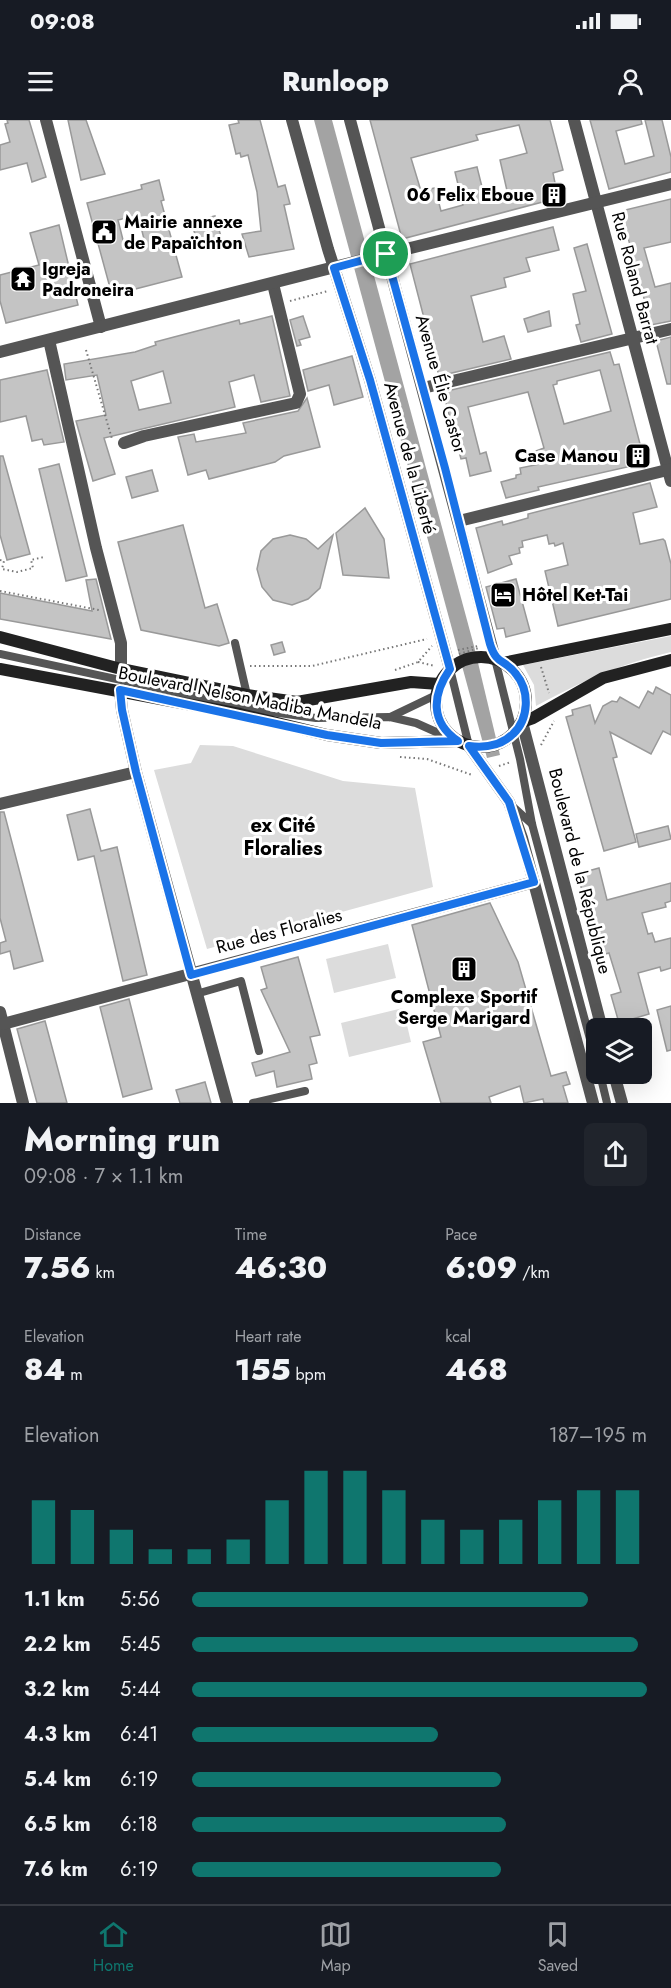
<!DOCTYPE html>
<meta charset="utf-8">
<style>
body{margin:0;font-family:Jost,sans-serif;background:#20242c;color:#f1f3f6;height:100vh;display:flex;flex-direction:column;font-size:22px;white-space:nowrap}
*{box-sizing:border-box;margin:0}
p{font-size:20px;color:#9ea1a6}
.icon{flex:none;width:33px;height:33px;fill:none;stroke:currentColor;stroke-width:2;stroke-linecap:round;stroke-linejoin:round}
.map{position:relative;height:983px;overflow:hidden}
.panel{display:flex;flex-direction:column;background:#171b24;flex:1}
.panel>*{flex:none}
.fabs{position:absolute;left:586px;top:898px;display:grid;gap:12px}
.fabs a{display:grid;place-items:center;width:66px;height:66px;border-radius:9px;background:#171b24;box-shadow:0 6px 24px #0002;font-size:30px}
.pin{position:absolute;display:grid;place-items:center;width:51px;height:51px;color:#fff;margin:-26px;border:3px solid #fff;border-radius:50%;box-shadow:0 2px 6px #0007}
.round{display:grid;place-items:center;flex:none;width:63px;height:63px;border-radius:9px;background:#20242c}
.overview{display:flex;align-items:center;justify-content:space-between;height:102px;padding:0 24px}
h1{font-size:33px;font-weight:800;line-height:45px}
.metrics{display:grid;grid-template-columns:repeat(3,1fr);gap:9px;height:102px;padding:6px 24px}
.metrics div{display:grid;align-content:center}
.metrics b{font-size:30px;font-weight:800}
.metrics small{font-size:16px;font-weight:400}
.metrics p{font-size:16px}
.chart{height:168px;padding:12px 24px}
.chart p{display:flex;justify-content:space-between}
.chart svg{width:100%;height:108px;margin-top:6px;stroke:#0f766e;stroke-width:6}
ul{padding:0 24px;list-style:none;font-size:20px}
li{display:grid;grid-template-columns:96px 72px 1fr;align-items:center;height:45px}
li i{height:15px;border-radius:8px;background:#0f766e}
.status{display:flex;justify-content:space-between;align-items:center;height:42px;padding:0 30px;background:#171b24;direction:ltr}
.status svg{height:16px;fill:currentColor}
header{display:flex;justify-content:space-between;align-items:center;height:78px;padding:0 24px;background:#171b24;font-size:27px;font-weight:800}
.dock{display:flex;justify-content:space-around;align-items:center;height:84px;border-top:2px solid #363941;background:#171b24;font-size:16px;color:#9ea1a6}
.dock a{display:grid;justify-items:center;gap:3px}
.dock .on{color:#0f766e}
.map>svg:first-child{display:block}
</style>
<div class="status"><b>09:08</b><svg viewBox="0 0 49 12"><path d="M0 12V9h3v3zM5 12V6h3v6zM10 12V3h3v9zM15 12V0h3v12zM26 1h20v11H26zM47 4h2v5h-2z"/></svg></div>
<header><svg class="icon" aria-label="menu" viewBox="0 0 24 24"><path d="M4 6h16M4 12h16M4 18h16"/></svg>Runloop<svg class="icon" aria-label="person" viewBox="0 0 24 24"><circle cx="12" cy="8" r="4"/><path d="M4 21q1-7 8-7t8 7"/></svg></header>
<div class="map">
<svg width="671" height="983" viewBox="0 0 671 983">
<rect width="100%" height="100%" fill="#fff"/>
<g fill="#dcdcdc">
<path d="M671,516V532C617,545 585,560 536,586L534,565L523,545Z"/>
<polygon points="200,625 233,626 343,661 415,668 433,767 207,829 154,650 191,643"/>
<polygon points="388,824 396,858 334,873 326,839"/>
<polygon points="403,888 411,922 349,937 341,903"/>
</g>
<polygon fill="#a3a3a3" points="314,0 332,0 474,526 500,635 487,638"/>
<g fill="#c4c4c4" stroke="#999" stroke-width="1.5" fill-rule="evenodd">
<polygon points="7,0 29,0 46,57 32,62 27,43 0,50 0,25 10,22 5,4 8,3"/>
<polygon points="68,0 86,0 105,54 81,60"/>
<polygon points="238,0 260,0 278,67 285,65 290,84 284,85 294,129 249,137 242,114 261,111 257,72 248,35 241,37 240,33 236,34 229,5 239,3"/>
<path d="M370,0H550L563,50L553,53L558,78L402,119ZM519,5L527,33L500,40L508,75L485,79L477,47L455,52L463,85L441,91L435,68L421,71L411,38L478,20L476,15Z"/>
<polygon points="590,0 641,0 642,4 616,11 625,44 654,36 645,0 662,0 671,37 671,52 609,69"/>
<path d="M159,60L164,80L161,81L182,157L112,175L87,83L142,69L141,65ZM138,95L145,123L125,128L118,100Z"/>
<polygon points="671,79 671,122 644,128 655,167 671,163 671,201 651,205 621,91"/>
<polygon points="215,96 222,120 199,126 191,102"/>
<polygon points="59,105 78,185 6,203 0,181 0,155 39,145 30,113"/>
<polygon points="553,107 559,130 526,138 530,151 504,158 506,167 471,176 483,222 504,216 511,239 439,256 410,144"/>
<polygon points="587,124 612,214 581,222 576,205 580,204 573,174 586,171 574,128"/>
<polygon points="549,191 551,206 528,212 524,199"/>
<path d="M272,196L290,276L261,282L254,255L229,262L235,287L104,318L115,354L93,361L76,301L106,295L97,255L66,260L64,244L135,232L156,225L155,222L174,217L239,200L240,204ZM163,251L171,283L139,290L131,261Z"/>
<polygon points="303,196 310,217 299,220 301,225 297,226 290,200"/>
<polygon points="671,217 671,264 667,264 656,221"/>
<path d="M610,232L614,245L619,244L645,343L538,367L539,370L506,378L501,362L516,358V355L521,354L520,348L540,344L536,331L544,328L528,272L468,287L480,334L486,332L491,351L470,356L466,338L461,339L443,272ZM600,250L611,291L564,304L553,265L557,264V261Z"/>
<polygon points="352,236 363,277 334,285 329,265 308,271 303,250"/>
<polygon points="47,250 64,322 44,325 42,319 32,321 26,296 0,302 0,260"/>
<polygon points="307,278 320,327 284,336 275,342 209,359 206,350 188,355 178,317 194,314 196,322 246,313 243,303 298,291"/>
<polygon points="0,336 3,336 30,434 7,440 0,415"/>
<polygon points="59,344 87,456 66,461 39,349"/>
<polygon points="152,350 158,371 132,378 126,357"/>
<polygon points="650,363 657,387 633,393 640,424 663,419 665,421 671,444 671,479 558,506 545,451 568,445 563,423 555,426 554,423 549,424 547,415 522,421 523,427 519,428 520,433 509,436 512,444 488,453 476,408 502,401 503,405 528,398 528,394"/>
<polygon points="365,388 384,419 389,458 343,455 336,413"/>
<polygon points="183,405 205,488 217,484 229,523 219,526 141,510 118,422"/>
<polygon points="290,415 306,419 318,429 333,415 320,468 308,479 292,485 273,480 262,467 257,449 261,431 273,419"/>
<polygon points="96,459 111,519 0,499 0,473 92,491 86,460"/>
<polygon points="516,459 530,511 506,517 504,508 497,509 486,467"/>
<polygon points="282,522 285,532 274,535 271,525"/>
<polygon points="656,567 671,575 671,615 663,611 651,634 610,612 617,637 613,638 636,722 604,731 566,597 573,595 572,590 590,585 595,603 603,586 612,581 617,582 620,577 639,588 648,571 653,574"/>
<polygon points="90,689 101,731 117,727 147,855 123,861 94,736 78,740 67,695"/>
<polygon points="0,692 4,692 43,841 14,849 10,831 0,834 0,823 6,821 0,798"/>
<polygon points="668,706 671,719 639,727 636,714"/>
<polygon points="599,748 607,780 671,763 671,781 665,783 666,787 642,793 648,814 652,813 655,822 671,818 671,848 661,851 660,847 638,853 649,894 619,903 611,875 621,872 609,833 602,835 577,754"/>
<polygon points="490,783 518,842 551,956 566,952 570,964 563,966 568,983 544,983 543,979 524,983 520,966 489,977 491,983 441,983 423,922 441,917 412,805"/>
<polygon points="298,837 320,915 310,917 317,943 309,945 312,959 277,967 274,951 256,956 252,943 290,932 261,870 267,868 261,847"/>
<polygon points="129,879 152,969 123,977 100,887"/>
<polygon points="671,886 671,930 667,931 657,890"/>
<polygon points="45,901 67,983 37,983 17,909"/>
<polygon points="205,962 211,983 180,983 176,970"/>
</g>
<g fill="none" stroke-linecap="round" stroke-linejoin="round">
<g stroke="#777" stroke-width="2" stroke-dasharray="1.5 3" stroke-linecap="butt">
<polyline points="290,181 328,171"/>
<polyline points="86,230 112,319"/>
<polyline points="0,440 4,441 2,449 17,452 33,448 31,440 44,437"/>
<polyline points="0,471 99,490"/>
<polyline points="458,530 478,526"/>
<polyline points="459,534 479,528"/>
<polyline points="418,542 435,546"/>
<polyline points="250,546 312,546 427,519"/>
<polyline points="541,547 549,573"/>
<polyline points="395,550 418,542 432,526"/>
<polyline points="541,625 554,601"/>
<polyline points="400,637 427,639 472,655"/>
<polyline points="499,646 511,642"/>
</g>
<g stroke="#555" stroke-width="8">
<polyline points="235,523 247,575"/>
<polyline points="0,534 264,591 316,598 390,597 416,603 454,620"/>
<polyline points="495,539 520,639 532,704 597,945"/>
<polyline points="450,549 469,626"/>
<polyline points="390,597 436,575"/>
<polyline points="511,685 532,704"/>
<polyline points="196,874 241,861 259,931"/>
<polyline points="600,954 607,983"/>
<polyline points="253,983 305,971"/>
</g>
<polyline stroke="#555" stroke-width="12" points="423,268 671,209"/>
<g stroke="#555" stroke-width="12">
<polyline points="46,0 101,207"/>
<polyline points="574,0 671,361"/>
<polyline points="386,134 671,64"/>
<polyline points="49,220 96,428 121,523 121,549"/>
<polyline points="124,323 144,316 296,283 300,274 273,164"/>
<polyline points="459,401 671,349"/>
<polyline points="120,570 122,590 136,652 227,983"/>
<polyline points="0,684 136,652"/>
<polyline points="0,892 23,983"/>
<polyline points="3,904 534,762"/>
</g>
<g stroke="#555" stroke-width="12">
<polyline points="292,0 328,129 370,260 450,549"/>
<polyline points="350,0 495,539"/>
<polyline points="0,232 386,134"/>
<polyline points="522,602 602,909"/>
<polyline points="469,626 509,682 522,718 593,983"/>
<polyline points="614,954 622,983"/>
</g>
<g stroke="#222" stroke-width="12">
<polyline points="0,517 121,549 247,575 297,582 411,562 439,564"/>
<circle cx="481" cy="582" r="45"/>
<polyline points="503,543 671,509"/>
<polyline points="0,549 240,594 327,615 381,623 458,621"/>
<polyline points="522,602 533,598 603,558 671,540"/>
</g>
</g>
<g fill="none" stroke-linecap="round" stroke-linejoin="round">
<g stroke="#fff" stroke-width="12">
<path id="route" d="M386,134L445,348L490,524C497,546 504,538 516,554C530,571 529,599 513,614C501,626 485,628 469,626L509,682L534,762L191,855L136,652L122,590L120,570L327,615L381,623L458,621C430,602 432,575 450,549L370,260L334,148Z"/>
</g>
<use href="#route" stroke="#1a73e8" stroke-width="8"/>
</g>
<defs>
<g id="building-square" transform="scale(1.35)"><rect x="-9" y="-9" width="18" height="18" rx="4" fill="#000" stroke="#fff"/><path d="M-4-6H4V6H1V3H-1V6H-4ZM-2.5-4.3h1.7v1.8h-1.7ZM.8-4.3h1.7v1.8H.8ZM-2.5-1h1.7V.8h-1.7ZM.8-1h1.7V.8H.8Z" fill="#fff"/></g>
<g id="civic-square" transform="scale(1.35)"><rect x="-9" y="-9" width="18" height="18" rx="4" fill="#000" stroke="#fff"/><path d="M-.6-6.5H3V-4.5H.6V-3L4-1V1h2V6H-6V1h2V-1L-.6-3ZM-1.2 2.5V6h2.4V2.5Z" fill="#fff"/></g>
<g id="temple-square" transform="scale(1.35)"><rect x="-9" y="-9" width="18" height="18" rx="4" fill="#000" stroke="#fff"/><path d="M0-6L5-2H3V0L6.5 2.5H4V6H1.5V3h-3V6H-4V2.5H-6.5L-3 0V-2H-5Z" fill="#fff"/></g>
<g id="hotel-square" transform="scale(1.35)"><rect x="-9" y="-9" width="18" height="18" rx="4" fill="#000" stroke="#fff"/><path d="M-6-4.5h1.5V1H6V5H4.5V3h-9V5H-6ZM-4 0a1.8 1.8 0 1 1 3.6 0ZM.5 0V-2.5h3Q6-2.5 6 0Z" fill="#fff"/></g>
</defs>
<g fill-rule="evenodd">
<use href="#building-square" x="554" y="75"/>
<use href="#civic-square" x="104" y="112"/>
<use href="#temple-square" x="23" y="159"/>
<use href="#building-square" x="638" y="336"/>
<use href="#hotel-square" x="503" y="475"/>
<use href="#building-square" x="464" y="849"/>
</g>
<g text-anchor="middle" stroke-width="6" stroke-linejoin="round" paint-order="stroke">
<g font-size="18" font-weight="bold" fill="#000" stroke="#fff" text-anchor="start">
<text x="534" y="81" text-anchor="end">06 Felix Eboue</text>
<text x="124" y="108">Mairie annexe<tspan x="124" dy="21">de Papaïchton</tspan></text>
<text x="42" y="155">Igreja<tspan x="42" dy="21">Padroneira</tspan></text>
<text x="618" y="342" text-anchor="end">Case Manou</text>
<text x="522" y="481">Hôtel Ket-Tai</text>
<text x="464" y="883" text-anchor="middle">Complexe Sportif<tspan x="464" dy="21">Serge Marigard</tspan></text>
</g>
<g font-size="18" fill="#000" stroke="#fff">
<text transform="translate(635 158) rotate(75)" y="6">Rue Roland Barrat</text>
<text transform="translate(441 264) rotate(74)" y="6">Avenue Élie Castor</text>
<text transform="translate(410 338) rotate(75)" y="6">Avenue de la Liberté</text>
<text transform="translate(250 578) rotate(11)" y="6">Boulevard Nelson Madiba Mandela</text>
<text transform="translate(580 751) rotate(76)" y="6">Boulevard de la République</text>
<text transform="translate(279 811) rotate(-15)" y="6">Rue des Floralies</text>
</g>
<g font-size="20" font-weight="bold" fill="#000" stroke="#fff">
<text x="283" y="712">ex Cité<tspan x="283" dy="23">Floralies</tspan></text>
</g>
</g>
</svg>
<div class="fabs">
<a><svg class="icon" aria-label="layers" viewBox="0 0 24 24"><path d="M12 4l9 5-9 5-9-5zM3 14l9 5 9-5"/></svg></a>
</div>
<div class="pin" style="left:386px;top:134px;background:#1e9e55"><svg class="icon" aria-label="arrive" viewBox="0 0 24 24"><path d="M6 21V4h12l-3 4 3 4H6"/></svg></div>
</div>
<section class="panel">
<div class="overview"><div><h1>Morning run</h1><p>09:08 · 7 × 1.1 km</p></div><a class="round"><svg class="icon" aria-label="share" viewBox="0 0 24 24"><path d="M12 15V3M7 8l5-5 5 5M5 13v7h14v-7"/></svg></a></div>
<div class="metrics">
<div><p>Distance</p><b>7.56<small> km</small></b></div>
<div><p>Time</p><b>46:30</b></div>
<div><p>Pace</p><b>6:09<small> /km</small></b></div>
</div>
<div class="metrics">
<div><p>Elevation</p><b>84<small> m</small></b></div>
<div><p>Heart rate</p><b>155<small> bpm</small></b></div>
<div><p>kcal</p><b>468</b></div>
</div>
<div class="chart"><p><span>Elevation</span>187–195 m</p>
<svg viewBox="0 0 160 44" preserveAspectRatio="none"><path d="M5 44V18M15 44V22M25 44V30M35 44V38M45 44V38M55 44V34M65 44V18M75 44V6M85 44V6M95 44V14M105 44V26M115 44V30M125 44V26M135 44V18M145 44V14M155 44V14"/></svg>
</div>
<ul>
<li><b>1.1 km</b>5:56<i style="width:87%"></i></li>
<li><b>2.2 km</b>5:45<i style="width:98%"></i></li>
<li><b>3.2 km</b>5:44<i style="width:100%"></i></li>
<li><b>4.3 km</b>6:41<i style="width:54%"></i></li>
<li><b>5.4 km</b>6:19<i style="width:68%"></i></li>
<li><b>6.5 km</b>6:18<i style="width:69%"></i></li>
<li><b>7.6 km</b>6:19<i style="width:68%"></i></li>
</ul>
</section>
<nav class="dock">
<a class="on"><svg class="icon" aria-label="home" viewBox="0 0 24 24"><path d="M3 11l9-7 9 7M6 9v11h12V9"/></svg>Home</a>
<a><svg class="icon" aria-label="map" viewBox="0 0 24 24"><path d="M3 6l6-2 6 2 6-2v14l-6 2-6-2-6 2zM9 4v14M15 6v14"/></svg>Map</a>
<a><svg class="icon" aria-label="saved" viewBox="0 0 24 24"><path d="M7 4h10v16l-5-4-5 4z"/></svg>Saved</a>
</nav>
